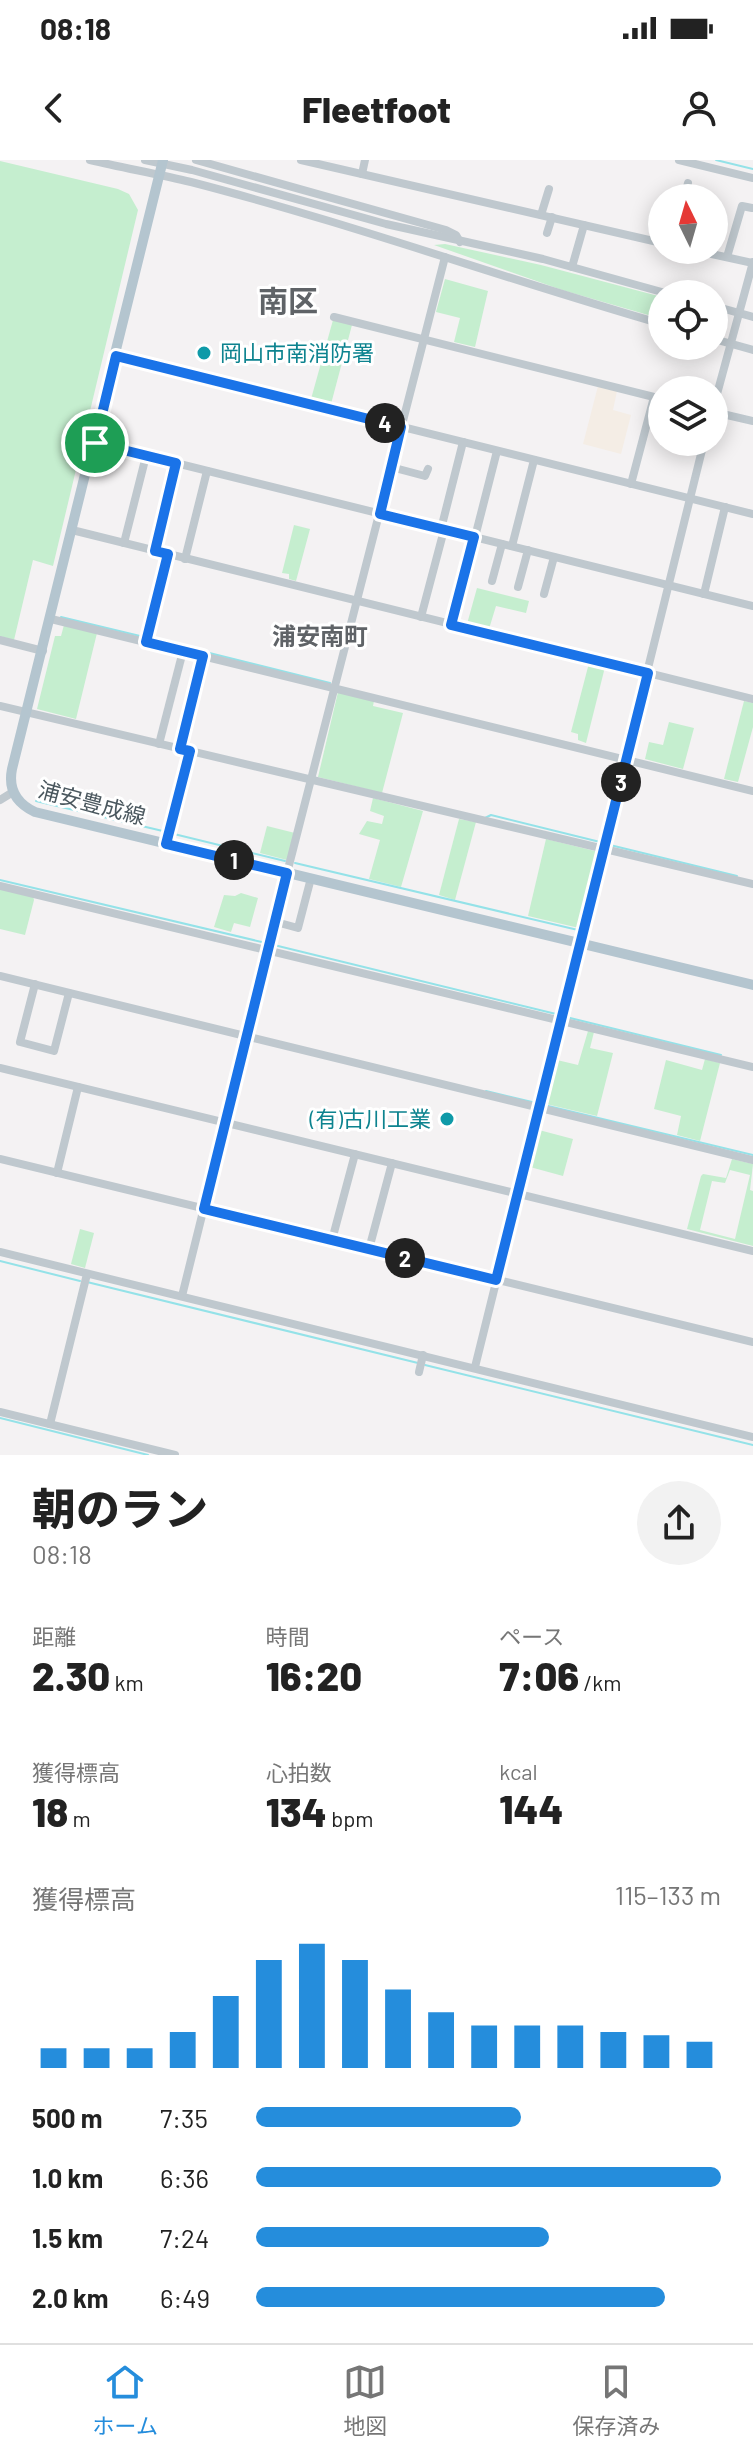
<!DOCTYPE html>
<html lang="ja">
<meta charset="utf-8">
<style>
body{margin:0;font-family:Barlow,"Noto Sans JP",sans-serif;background:#f2f2f2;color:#222;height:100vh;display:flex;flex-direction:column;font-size:30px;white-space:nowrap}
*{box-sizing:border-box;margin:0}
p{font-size:26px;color:#767676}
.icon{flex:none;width:44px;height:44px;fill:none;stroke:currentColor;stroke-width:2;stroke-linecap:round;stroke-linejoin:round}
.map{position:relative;height:1295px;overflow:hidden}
.panel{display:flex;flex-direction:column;background:#fff;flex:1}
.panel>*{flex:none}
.needle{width:52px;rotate:355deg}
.controls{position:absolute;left:648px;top:24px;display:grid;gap:16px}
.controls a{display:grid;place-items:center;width:80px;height:80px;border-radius:50%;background:#fff;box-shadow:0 4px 20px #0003;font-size:40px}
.pin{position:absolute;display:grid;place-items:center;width:68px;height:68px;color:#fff;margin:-34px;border:4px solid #fff;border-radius:50%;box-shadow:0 2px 8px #0007}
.km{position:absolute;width:40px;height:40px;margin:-20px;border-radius:50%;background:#222;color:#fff;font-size:22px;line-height:40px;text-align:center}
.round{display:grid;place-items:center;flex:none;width:84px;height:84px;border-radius:42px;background:#f2f2f2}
.overview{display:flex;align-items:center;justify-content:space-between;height:136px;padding:0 32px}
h1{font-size:44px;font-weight:800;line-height:60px}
.metrics{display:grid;grid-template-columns:repeat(3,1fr);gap:12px;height:136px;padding:8px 32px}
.metrics div{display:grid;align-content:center}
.metrics b{font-size:40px;font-weight:800}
.metrics small{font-size:22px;font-weight:400}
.metrics p{font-size:22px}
.chart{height:224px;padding:16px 32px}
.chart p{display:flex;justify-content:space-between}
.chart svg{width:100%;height:144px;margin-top:8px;stroke:#258ddc;stroke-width:6}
ul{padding:0 32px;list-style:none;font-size:26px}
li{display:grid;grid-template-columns:128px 96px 1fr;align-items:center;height:60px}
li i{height:20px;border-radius:10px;background:#258ddc}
.status{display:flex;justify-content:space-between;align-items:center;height:56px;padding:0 40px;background:#fff;direction:ltr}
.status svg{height:22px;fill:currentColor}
header{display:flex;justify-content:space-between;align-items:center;height:104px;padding:0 32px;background:#fff;font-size:36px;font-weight:800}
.tab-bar{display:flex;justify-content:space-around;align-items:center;height:112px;border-top:2px solid #e0e0e0;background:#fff;font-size:22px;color:#767676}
.tab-bar a{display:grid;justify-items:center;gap:4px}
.tab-bar .on{color:#258ddc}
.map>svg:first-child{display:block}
</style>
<div class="status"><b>08:18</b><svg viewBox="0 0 49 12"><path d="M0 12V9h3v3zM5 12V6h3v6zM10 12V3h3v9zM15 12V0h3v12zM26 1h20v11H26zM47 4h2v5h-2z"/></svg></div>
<header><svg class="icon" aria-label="back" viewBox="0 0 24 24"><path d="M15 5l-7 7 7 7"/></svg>Fleetfoot<svg class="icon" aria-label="person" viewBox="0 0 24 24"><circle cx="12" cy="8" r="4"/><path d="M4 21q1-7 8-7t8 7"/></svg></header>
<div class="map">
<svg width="753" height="1295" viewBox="0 0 753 1295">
<rect width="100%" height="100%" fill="#f4f2f3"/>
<g fill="#c5eecf" fill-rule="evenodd">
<polygon points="0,1 118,29 129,34 138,50 53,406 33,400 14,480 0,476"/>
<polygon points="445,84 541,105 662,137 662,159 562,130 434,85"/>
<polygon points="445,119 488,131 475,187 454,182 460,158 436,152"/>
<polygon points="333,160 352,165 331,244 311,239"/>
<polygon points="294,365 310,369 296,421 289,419 289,414 282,413"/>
<polygon points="477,428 529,441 526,453 496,446 489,469 467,464"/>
<polygon points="64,465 97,473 76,559 37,549 55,476 61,476"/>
<polygon points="589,503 605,507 586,583 578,580 578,574 571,572"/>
<polygon points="338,532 374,541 373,546 403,553 382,633 318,617"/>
<polygon points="744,541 753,543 753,567 738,622 724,619"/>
<polygon points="669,562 694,568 683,609 645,599 649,582 663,585"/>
<polygon points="373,638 423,651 401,727 369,719 380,680 359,674 367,661 382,664 384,656 370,651"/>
<polygon points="459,659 476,662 455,740 439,735"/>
<polygon points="267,666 295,673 287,700 260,693"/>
<polygon points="546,679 595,691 598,696 579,768 528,756"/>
<polygon points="0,728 33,736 34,740 25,775 0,769"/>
<polygon points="241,733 258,738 250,767 234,763 231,772 214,767 224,735 235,736"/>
<polygon points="588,871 594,872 590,888 613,893 597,956 546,944 557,900 578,905"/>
<polygon points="705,899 720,903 700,981 677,975 681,956 654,949 666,900 702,910"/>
<polygon points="539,970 573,979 563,1016 530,1007"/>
<path d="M732,999L753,1004L750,1030L753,1031V1086L687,1069L701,1016L703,1014L726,1018ZM730,1010L750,1015L735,1079L700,1070L712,1021L725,1023Z"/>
<polygon points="80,1069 94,1073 85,1108 71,1104"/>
</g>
<polygon fill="#f4ede5" points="598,226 617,231 613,250 631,255 621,294 583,284"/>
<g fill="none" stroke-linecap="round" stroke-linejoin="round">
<g stroke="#94e2e8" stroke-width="2">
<polyline points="716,0 753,9"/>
<polyline points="61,457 140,476"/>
<polyline points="153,479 330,523"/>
<polyline points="36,641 167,672"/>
<polyline points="485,658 491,655 600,682"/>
<polyline points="174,674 285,701"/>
<polyline points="610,685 737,716"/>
<polyline points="295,703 578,770"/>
<polyline points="0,720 266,783"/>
<polyline points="274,785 556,854"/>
<polyline points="582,794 566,857 721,895"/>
<polyline points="486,931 532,942"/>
<polyline points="544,945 753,995"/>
<polyline points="0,1101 80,1121"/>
<polyline points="87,1122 418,1203"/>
<polyline points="425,1205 753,1285"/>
<polyline points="0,1258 148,1295"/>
</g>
<g stroke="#bfc8ce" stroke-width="8">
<path d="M90,0C124,8 158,14 191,22C350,63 505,119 662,164"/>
<polyline points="145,0 192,10 386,64 543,99 669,134"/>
<polyline points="196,0 446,70 456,75 460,82"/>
<polyline points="301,0 662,83"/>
<polyline points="679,0 753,18"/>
<polyline points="362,14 365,0"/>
<polyline points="684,38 688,23"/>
<polyline points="541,55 549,29"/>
<polyline points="547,73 552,57"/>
<polyline points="693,90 753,103"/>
<polyline points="727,97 742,46 752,48"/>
<polyline points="572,107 584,65"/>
<polyline points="714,146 753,157"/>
<polyline points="334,157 662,239"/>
<polyline points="714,179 753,190"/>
<polyline points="116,196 753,354"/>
<polyline points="714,245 753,102"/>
<polyline points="714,252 753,261"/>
<polyline points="95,283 753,446"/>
<polyline points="391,307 425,316 428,309"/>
<polyline points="631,324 654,237"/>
<polyline points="441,369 463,282"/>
<polyline points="72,370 753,539"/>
<polyline points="475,377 497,291"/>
<polyline points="124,383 146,296"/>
<polyline points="512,386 534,300"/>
<polyline points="155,391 176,303"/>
<polyline points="185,399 207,311"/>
<polyline points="492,421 502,384"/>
<polyline points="518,427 528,390"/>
<polyline points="544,434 554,397"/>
<polyline points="704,434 725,347"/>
<polyline points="421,457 444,370"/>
<polyline points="51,459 753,631"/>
<polyline points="451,465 474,377"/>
<polyline points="0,480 43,491"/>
<polyline points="146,482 168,394"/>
<polyline points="0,546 753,724"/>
<polyline points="159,584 183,491"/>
<polyline points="180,589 203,496"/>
<polyline points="0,640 13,632"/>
<polyline points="166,684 190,591"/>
<polyline points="0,726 753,907"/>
<polyline points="276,762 298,768 311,718"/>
<polyline points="0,816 753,1000"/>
<polyline points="35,824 20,882 54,891 69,833"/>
<polyline points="0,908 753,1091"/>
<polyline points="0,999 753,1182"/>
<polyline points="57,1013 78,927"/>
<polyline points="332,1080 355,994"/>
<polyline points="369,1089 392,1003"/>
<polyline points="0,1092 753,1277"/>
<polyline points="182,1136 287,713 445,97"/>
<polyline points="475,1207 704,282"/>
<polyline points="419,1212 423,1195"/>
<polyline points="0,1252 175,1295"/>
<polyline points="50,1264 87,1114"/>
</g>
<path stroke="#b4c5cf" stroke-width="10" d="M163,0L12,609C8,629 16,643 35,652L753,825"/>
</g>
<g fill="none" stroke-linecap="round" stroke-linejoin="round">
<g stroke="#fff" stroke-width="16">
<polygon id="route" points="116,196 401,267 380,354 474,377 451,465 648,513 496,1120 204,1049 287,713 166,684 190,591 180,589 203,496 146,482 168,394 155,391 176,303 95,283"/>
</g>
<use href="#route" stroke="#1a73e8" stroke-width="10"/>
</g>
<g fill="#0f9aa8" stroke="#fff" stroke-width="3">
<circle cx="204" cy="193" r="8"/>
<circle cx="447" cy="959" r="8"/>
</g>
<g text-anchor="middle" stroke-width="6" stroke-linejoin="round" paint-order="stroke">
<g font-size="22" fill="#0d838f" stroke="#fff" text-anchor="start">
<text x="220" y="201">岡山市南消防署</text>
<text x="431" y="967" text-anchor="end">(有)古川工業</text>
</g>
<g font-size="22" fill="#4b585f" stroke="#fff">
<text transform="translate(92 643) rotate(15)" y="8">浦安豊成線</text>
</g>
<g font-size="24" font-weight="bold" fill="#5f6367" stroke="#fff">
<text x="320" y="485">浦安南町</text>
</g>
<g font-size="30" font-weight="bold" fill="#5f6367" stroke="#fff">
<text x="288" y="152">南区</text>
</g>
</g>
</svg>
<div class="controls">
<a><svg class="needle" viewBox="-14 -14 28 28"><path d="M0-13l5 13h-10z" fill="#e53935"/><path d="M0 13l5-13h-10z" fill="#767676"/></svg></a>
<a><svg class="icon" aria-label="locate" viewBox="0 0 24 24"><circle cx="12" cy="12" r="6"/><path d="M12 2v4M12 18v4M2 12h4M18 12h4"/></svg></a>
<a><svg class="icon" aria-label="layers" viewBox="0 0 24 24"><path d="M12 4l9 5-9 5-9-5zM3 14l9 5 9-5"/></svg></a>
</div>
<div class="pin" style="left:95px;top:283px;background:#1e9e55"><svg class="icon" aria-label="arrive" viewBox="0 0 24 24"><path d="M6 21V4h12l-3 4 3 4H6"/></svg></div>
<b class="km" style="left:234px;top:700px">1</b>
<b class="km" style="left:405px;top:1098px">2</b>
<b class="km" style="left:621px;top:622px">3</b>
<b class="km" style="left:385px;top:263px">4</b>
</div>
<section class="panel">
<div class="overview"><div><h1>朝のラン</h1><p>08:18</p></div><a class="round"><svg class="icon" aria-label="share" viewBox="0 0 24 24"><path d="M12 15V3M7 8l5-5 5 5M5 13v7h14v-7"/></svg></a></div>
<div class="metrics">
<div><p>距離</p><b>2.30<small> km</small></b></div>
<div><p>時間</p><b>16:20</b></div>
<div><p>ペース</p><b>7:06<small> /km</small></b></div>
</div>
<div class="metrics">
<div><p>獲得標高</p><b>18<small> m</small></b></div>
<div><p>心拍数</p><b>134<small> bpm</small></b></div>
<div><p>kcal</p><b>144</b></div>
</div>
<div class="chart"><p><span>獲得標高</span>115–133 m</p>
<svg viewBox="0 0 160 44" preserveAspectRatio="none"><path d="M5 44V38M15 44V38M25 44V38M35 44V33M45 44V22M55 44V11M65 44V6M75 44V11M85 44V20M95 44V27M105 44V31M115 44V31M125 44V31M135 44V33M145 44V34M155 44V36"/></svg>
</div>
<ul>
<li><b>500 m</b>7:35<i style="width:57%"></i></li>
<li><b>1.0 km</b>6:36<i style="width:100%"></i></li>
<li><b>1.5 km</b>7:24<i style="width:63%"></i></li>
<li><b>2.0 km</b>6:49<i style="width:88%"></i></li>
</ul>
</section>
<nav class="tab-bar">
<a class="on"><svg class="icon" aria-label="home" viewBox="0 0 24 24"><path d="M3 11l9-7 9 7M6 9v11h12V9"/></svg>ホーム</a>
<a><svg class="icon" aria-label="map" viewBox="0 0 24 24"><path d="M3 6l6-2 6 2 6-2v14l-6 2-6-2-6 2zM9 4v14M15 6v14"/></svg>地図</a>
<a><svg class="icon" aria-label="saved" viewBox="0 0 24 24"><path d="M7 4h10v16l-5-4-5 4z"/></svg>保存済み</a>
</nav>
